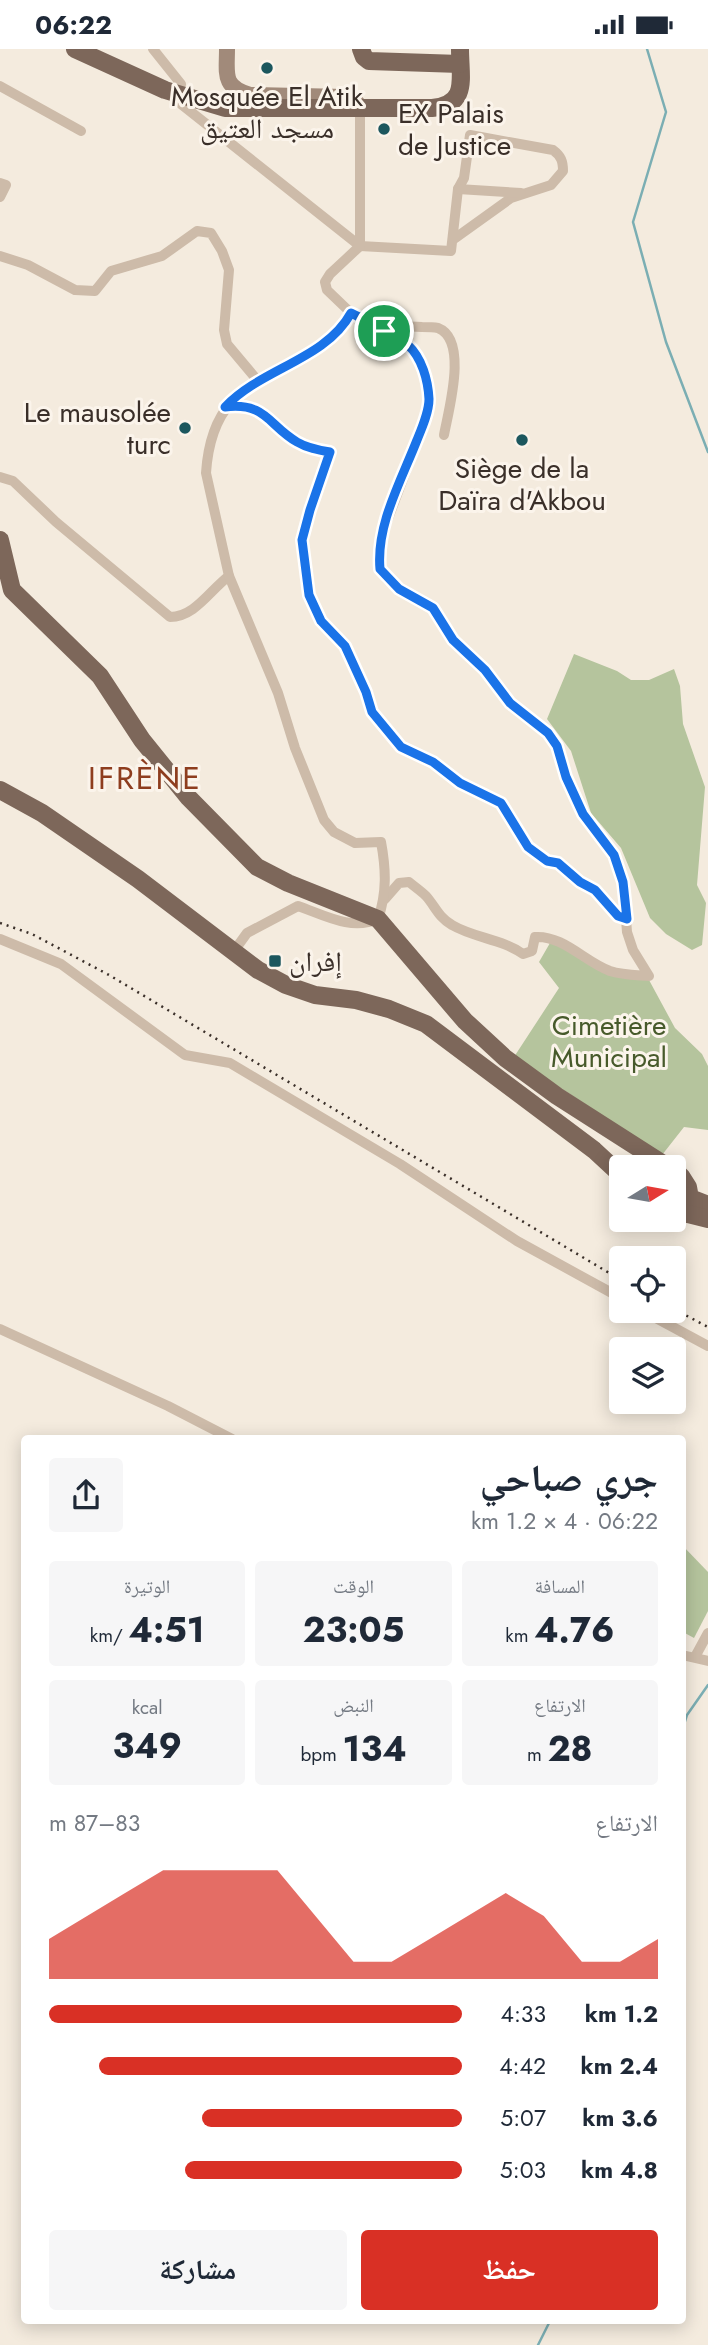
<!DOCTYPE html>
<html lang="ar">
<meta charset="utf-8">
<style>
body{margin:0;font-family:Jost,"Noto Naskh Arabic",sans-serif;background:#f6f6f7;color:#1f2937;direction:rtl;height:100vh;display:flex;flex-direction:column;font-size:26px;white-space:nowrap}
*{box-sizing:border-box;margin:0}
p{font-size:23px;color:#747a83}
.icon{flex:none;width:38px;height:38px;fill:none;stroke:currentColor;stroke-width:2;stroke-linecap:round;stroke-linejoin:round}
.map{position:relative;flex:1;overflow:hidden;direction:ltr}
.details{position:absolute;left:21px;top:1386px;width:665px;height:889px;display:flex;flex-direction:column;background:#fff;border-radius:7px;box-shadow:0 4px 18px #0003;direction:rtl}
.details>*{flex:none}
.needle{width:46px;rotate:79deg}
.fabs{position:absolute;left:609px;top:1106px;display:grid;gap:14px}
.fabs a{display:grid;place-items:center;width:77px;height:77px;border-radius:7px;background:#fff;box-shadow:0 4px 18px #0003;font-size:35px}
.pin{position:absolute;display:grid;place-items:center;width:60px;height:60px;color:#fff;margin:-30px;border:4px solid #fff;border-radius:50%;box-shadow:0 2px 7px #0007}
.round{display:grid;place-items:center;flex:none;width:74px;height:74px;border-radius:7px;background:#f6f6f7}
.head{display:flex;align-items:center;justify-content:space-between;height:119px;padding:0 28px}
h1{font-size:38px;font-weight:700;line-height:52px}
.stats{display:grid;grid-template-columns:repeat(3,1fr);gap:10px;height:119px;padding:7px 28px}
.stats div{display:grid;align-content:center;border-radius:7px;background:#f6f6f7;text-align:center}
.stats b{font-size:35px;font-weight:700}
.stats small{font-size:19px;font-weight:400}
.stats p{font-size:19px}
.chart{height:196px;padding:14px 28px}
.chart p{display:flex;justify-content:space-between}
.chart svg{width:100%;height:126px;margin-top:7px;fill:#d93025;opacity:.7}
.primary-button{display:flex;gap:14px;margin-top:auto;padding:14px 28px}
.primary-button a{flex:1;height:80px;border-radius:7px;background:#d93025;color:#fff;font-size:28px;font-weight:700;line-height:80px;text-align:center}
.primary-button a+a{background:#f6f6f7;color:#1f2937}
ul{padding:0 28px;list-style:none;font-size:23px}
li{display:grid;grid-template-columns:112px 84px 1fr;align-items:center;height:52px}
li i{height:18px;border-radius:9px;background:#d93025}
.status{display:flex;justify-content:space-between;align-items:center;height:49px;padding:0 35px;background:#fff;direction:ltr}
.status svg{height:19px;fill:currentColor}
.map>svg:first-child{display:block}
</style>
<div class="status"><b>06:22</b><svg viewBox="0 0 49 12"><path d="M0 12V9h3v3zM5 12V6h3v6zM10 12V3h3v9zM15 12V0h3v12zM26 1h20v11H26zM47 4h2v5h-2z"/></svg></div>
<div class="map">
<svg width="708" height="2296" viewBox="0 0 708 2296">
<rect width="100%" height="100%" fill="#f4ebde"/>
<g fill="#b5c49d">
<polygon points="574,605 617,622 631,631 649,631 674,620 680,637 683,675 705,738 697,836 706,854 702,896 692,901 666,885 650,869 621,799 591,764 571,702 547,670"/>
<polygon points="550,894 563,899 583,912 649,931 675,979 702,1005 708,1017 708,1081 684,1078 662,1106 514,1008 559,939 539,913"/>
<polygon points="682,1496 708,1523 708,1562 694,1589 683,1583"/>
</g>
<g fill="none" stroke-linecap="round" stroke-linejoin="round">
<g stroke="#7baeb3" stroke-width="2.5">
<polyline points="647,0 666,63 633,173 666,293 708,403"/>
<polyline points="682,1682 687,1666 708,1636"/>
<polyline points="538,2296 550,2272"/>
</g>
<g stroke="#cdbba9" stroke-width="10">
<path d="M153,0L181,35L179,46L181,55L360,197L451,202L458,140L464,129L470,86L553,101C561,107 563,112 563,122L551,136L511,149L454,190"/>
<polyline points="0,37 81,82"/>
<polyline points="0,134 6,136 0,148"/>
<polyline points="458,140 521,144"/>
<polyline points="0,207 28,216 75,241 95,242 111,222 162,207 197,182 211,184 222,202 229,221 224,281 227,295 258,332"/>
<path d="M351,264L397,287L410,297L419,311L425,325L429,352L423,377L381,488L380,520L387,530L399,540L433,559L453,591L485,621L510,654L548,684L557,697L566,728L583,765L614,806L623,833L627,883L633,901L649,927C636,926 622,926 610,922C585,913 563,886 535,888L532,902L523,905C502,890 474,889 452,876C439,869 435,857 426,847C421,842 415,838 409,833L399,834L385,850"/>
<path d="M384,282C396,277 409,277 422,278C427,278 433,278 438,279C469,291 448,363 444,386"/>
<path d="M225,358C268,353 267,375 298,393C307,399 318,401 330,403L310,461L302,491L309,546L321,572L345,597L366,643L372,663L401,698L433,713L460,734L501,754L528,798L547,812L558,814L580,833L595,841L618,867L627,870"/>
<path d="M0,428L13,432L56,473L170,568C195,568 210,541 229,527"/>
<polyline points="0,890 61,915 185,1006 230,1014 400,1115 517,1192 621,1249"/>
<path d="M234,902L247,884L298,857C324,866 351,882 378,870C387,844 386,820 381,793L355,794L334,783L324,771L295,699L278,644L229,527L206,424C211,350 246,338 304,306C324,295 340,284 351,264L327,241L325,233L330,225L360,197V58"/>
<polyline points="643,1262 708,1297"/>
<polyline points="0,1280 168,1357 232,1390"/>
<polyline points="682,1606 708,1612"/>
<polyline points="695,1608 708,1584"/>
</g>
<path stroke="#a18a7a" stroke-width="16" d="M227,0C227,25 222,38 250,46L345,48L354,50L360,58"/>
<g stroke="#7d675a" stroke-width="18">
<path d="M75,0L165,41L225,59H432C469,56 460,29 460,0"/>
<polyline points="361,0 364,8 369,12 460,15"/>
<polyline points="0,491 12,541 100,627 142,691 189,749 257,818 288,834 378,870 465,972 505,1009 557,1047 668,1118"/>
<polyline points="0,741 42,764 138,830 258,921 286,936 315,946 356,951 389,960 426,975 594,1101 621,1126"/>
<polyline points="681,1127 688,1138 690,1149 708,1156"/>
<circle cx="685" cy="1156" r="9"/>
<polyline points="684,1164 708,1170"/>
</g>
<g stroke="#3a2f29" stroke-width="2.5" stroke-dasharray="2 5" stroke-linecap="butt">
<polyline points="0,874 32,885 109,926 621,1231"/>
<polyline points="674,1260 708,1278"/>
</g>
</g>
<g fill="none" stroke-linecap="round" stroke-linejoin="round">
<g stroke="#fff" stroke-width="14">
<path id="route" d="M351,264C370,274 392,282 408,296C422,309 428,331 429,350C429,363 422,379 417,391C401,432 376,476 380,520L399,540L433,559L453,591L485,621L510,654L548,684L557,697L566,728L583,765L614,806L623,833L627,870L618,867L595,841L580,833L558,814L547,812L528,798L501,754L460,734L433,713L401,698L372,663L366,643L345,597L321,572L309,546L302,491L310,461L330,403C318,401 307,399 297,393C268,376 266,353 225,358C262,319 325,311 351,264Z"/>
</g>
<use href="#route" stroke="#1a73e8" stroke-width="9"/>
</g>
<g fill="#1c575e" stroke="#fbf4eb" stroke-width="2.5">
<circle cx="267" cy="19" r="7"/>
<circle cx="384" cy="80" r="7"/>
<circle cx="185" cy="379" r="7"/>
<circle cx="522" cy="391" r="7"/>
<rect x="268" y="905" width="14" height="14" rx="3.5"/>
</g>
<g text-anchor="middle" stroke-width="6" stroke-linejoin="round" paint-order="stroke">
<g font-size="28" fill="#3a2f29" stroke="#fbf4eb">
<text x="267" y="57">Mosquée El Atik<tspan x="267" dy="32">مسجد العتيق</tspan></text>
<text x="398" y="74" text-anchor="start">EX Palais<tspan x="398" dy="32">de Justice</tspan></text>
<text x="171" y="373" text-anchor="end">Le mausolée<tspan x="171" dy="32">turc</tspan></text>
<text x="522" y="429">Siège de la<tspan x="522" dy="32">Daïra d'Akbou</tspan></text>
<text x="289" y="922" text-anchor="start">إفران</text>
</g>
<g font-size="28" fill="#475a2b" stroke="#fbf4eb">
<text x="609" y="986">Cimetière<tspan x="609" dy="32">Municipal</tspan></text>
</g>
<g font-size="32" letter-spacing="2" fill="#8e3d1e" stroke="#fbf4eb">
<text x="145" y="740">IFRÈNE</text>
</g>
</g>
</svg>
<div class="fabs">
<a><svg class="needle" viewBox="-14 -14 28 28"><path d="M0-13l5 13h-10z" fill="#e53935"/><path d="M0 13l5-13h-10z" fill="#747a83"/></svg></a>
<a><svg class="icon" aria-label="locate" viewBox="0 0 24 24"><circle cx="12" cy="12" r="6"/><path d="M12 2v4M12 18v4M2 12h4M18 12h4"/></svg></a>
<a><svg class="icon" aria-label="layers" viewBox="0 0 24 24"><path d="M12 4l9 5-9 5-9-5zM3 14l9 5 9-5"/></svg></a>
</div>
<div class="pin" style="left:384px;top:282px;background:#1e9e55"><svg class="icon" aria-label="arrive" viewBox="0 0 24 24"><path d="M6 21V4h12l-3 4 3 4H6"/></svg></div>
<section class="details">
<div class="head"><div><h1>جري صباحي</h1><p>06:22 · 4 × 1.2 km</p></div><a class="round"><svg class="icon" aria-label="share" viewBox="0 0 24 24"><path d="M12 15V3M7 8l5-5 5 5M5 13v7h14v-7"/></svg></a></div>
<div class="stats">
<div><p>المسافة</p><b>4.76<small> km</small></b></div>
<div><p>الوقت</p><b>23:05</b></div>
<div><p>الوتيرة</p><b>4:51<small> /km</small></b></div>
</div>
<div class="stats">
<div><p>الارتفاع</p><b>28<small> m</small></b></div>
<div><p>النبض</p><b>134<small> bpm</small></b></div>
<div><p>kcal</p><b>349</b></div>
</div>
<div class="chart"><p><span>الارتفاع</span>83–87 m</p>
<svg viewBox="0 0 160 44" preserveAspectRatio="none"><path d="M0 44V30L10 22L20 14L30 6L40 6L50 6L60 6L70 22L80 38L90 38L100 30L110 22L120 14L130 22L140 38L150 38L160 30V44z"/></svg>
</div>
<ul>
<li><b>1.2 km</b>4:33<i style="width:100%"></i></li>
<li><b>2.4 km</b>4:42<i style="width:88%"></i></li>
<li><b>3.6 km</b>5:07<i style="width:63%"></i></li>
<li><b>4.8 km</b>5:03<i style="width:67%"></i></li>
</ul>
<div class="primary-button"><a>حفظ</a><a>مشاركة</a></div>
</section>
</div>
